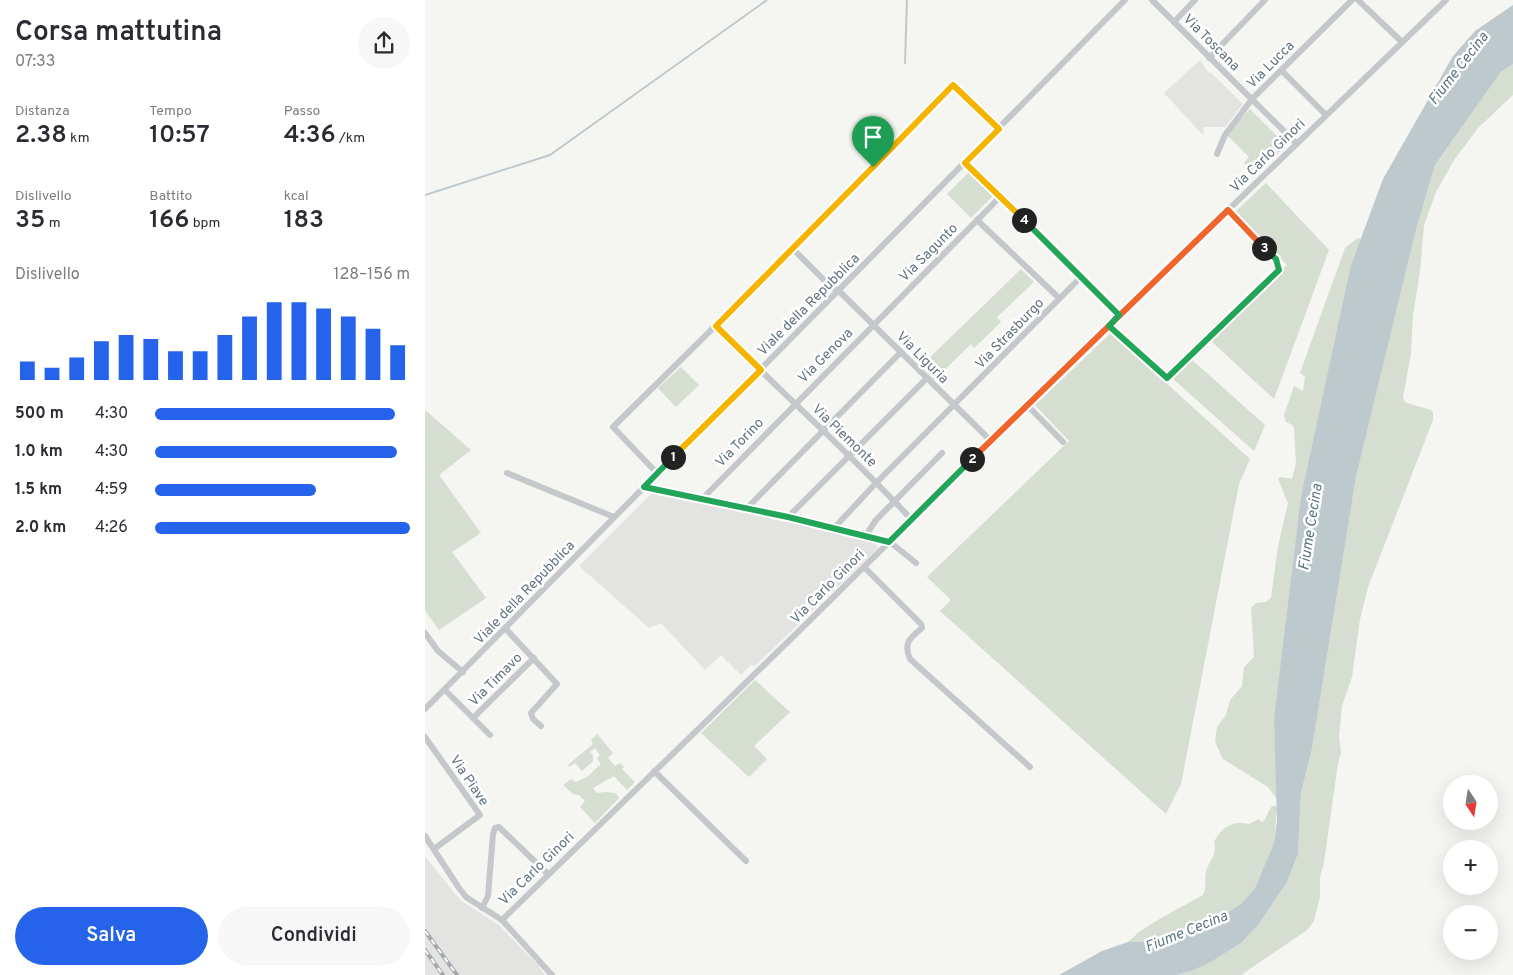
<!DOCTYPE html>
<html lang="it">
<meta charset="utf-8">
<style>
body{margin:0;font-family:Overpass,sans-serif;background:#f7f7f7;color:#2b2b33;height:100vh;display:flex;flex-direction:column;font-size:19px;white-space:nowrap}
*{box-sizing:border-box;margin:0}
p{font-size:16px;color:#7c7c81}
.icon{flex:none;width:28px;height:28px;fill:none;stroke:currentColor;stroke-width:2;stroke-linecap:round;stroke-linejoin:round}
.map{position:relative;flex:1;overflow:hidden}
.drawer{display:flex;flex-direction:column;background:#fff;width:425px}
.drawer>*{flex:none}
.needle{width:32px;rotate:168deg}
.fabs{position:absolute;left:1018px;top:775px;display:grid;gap:10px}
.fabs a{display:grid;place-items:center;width:55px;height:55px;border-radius:50%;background:#fff;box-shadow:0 5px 20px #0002;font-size:25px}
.pin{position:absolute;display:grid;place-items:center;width:42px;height:42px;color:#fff;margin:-51px -21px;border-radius:50% 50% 50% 0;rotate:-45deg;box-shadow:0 0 5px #0007}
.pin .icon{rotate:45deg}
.km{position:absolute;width:25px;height:25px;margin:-12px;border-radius:50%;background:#222;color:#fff;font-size:14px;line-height:25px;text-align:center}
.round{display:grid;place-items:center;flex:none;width:52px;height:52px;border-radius:26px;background:#f7f7f7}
.headline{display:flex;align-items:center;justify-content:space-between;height:85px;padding:0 15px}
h1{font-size:28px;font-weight:600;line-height:38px}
.stats{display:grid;grid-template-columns:repeat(3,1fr);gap:8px;height:85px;padding:5px 15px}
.stats div{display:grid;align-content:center}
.stats b{font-size:25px;font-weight:600}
.stats small{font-size:14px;font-weight:400}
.stats p{font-size:14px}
.chart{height:140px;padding:10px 15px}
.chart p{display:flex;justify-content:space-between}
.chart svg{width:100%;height:90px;margin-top:5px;stroke:#2563eb;stroke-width:6}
.button{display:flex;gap:10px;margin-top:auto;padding:10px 15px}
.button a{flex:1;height:58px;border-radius:30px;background:#2563eb;color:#fff;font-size:20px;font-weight:600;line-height:58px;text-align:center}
.button a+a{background:#f7f7f7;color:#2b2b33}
ul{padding:0 15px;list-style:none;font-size:16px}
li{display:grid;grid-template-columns:80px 60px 1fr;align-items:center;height:38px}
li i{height:12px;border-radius:6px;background:#2563eb}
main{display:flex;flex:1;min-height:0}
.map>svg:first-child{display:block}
</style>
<main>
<section class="drawer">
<div class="headline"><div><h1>Corsa mattutina</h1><p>07:33</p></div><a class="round"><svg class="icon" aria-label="share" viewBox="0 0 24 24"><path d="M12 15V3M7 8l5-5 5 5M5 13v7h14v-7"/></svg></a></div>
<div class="stats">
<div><p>Distanza</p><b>2.38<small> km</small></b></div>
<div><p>Tempo</p><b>10:57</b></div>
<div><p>Passo</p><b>4:36<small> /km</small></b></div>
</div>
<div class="stats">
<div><p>Dislivello</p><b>35<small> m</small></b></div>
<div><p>Battito</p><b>166<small> bpm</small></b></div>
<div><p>kcal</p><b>183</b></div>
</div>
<div class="chart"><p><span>Dislivello</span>128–156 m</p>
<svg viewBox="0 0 160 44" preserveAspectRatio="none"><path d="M5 44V35M15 44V38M25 44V33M35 44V25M45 44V22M55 44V24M65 44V30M75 44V30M85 44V22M95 44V13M105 44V6M115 44V6M125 44V9M135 44V13M145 44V19M155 44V27"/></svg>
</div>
<ul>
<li><b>500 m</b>4:30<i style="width:94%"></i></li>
<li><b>1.0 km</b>4:30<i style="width:95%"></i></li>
<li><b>1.5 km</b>4:59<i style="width:63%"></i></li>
<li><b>2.0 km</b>4:26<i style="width:100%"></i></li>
</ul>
<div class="button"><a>Salva</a><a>Condividi</a></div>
</section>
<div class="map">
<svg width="1088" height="975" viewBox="0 0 1088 975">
<rect width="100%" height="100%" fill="#f5f5f1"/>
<g fill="#e3e4e2">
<polygon points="775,60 783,72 786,73 818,104 800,127 778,127 779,136 739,93"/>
<polygon points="229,491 402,529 450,542 453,548 330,666 326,665 316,675 296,655 280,670 236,623 224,628 154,566"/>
<polygon points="0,856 35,900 74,925 113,965 120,975 0,975"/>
</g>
<g fill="#d6ddd1">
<polygon points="1088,64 1088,95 1054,127 1029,160 1011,192 999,225 995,271 988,315 986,353 978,397 979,401 982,403 1006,410 1008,413 1008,420 943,587 935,619 927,677 917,706 914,737 916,753 913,763 899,862 895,877 895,897 889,921 882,930 816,975 752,975 769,970 786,962 816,943 834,924 862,882 873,854 876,793 887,749 931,477 991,230 1010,165 1076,72"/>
<polygon points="825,109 861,145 831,175 819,163 824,157 801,134"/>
<polygon points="544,172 568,196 546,218 522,194"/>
<polygon points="841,183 904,250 849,399 785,340 862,265 810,212"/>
<polygon points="933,238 936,239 926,265 849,719 852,799 843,787 798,759 790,742 792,727 801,715 805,700 817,686 819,667 829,657 826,608 831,603 841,602 846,598 853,546 863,503 853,479 856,477 867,479 871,463 869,428 868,425 861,422 859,415 869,386 878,391 880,377 875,373 920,248"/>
<polygon points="596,269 609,282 572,317 576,322 549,348 546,344 509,380 496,366"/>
<polygon points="686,333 825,459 814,484 756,784 741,814 515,611 526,600 502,577 644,441 610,405"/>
<polygon points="766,359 840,425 829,451 747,378"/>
<polygon points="256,367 274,385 251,407 233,388"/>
<polygon points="0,410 46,450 14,475 56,533 27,552 61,598 14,630 0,610"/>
<polygon points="330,680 365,712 329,746 342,759 324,777 276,733"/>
<polygon points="172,734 188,753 183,758 190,766 195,763 199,767 197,769 210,782 202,790 189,776 168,788 172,793 181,792 191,793 194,798 170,823 155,807 160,801 154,795 148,794 138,785 146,779 151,782 162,777 176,764 172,759 175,755 170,748 165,752 168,755 168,761 157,771 150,763 144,767 143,765 168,744 166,740"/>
<path d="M849,806H852L849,843L830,888L816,904L800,914L742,941L703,942L714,932L736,918L778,895C782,888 779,880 781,872C784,860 793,855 789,842C796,827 808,820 824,824L834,819L836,822L839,821L846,807Z"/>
</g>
<polygon fill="#bec9ce" points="1088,5 1088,64 1076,72 1010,165 991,230 931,477 887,749 876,793 873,854 862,882 834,924 816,943 786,962 769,970 752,975 634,975 677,951 703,942 742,941 800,914 816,904 830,888 849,843 852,821 849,719 876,497 926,265 958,179 1028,56 1050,31"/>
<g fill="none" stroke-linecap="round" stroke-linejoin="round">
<g stroke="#bec9ce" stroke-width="2">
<polyline points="480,63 482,0"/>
<polyline points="0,195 125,155 342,0"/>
</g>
<g stroke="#c4c8cb" stroke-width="6">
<polyline points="727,0 872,144"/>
<polyline points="933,0 977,42"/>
<polyline points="749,22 770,0"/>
<polyline points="784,58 840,0"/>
<polyline points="856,70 901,115"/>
<polyline points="792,154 800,135 827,99 927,0"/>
<polyline points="540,163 694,315"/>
<polyline points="552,220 634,298"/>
<polyline points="368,249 406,287 414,291 566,441"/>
<path d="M291,326C354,391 424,452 486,519"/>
<polyline points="684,326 742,378 853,270 851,259 803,210"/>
<polyline points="603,406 638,442"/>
<polyline points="233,472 228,469 188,427 365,252 528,85 574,129"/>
<polyline points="82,473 189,517"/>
<polyline points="219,487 363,517 465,542 491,563"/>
<polyline points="277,499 575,197"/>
<polyline points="322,508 476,352"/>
<polyline points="363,517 502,378"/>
<polyline points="409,528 451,483 656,277"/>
<polyline points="441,535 451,520 517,453"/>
<path d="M439,567L496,624L497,628C485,638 478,643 485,659L605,767"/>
<polyline points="80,628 132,684 106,713 108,719 116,726"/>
<polyline points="0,633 13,651 38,672"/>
<polyline points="20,690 65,735"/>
<polyline points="0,709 700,0"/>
<polyline points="48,718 109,658"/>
<polyline points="0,737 55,815 9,849"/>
<polyline points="229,771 321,861"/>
<polyline points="0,836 34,888 41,897 77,920 127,975"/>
<polyline points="57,908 63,896 68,834 70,828 74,827 123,874"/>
<polyline points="77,920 374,631 694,315 1021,0"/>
</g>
<g stroke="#a4aab0" stroke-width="4">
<g id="rail">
<polyline points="0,931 32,975"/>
<polyline points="0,950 18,975"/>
</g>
</g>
<use href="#rail" stroke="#fff" stroke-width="2" stroke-dasharray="5.5" stroke-linecap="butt"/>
</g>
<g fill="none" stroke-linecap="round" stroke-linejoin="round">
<g stroke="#fff" stroke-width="10">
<polyline id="split-1" points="248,457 336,370 291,326 448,167"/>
</g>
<g stroke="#fff" stroke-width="10">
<polyline id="split-2" points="248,457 219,487 363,517 464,542 547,459"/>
</g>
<g stroke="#fff" stroke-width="10">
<polyline id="split-3" points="547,459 803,210 839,248"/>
</g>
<g stroke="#fff" stroke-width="10">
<polyline id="split-4" points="599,220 694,315 684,326 742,378 854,270 851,259 839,248"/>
</g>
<g stroke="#fff" stroke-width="10">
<polyline id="split-5" points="448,167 528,85 574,129 540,163 599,220"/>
</g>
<use href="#split-1" stroke="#f5b400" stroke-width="6"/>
<use href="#split-2" stroke="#22a559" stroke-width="6"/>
<use href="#split-3" stroke="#f0652b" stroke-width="6"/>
<use href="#split-4" stroke="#22a559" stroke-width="6"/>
<use href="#split-5" stroke="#f5b400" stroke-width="6"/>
</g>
<g text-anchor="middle" stroke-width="5" stroke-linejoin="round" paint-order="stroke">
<g font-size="14" fill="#617485" stroke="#fff">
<text transform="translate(787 42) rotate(45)" y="5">Via Toscana</text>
<text transform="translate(845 64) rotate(-45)" y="5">Via Lucca</text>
<text transform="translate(842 155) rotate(-44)" y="5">Via Carlo Ginori</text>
<text transform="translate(503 252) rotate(-45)" y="5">Via Sagunto</text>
<text transform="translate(383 304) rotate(-45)" y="5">Viale della Repubblica</text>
<text transform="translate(584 333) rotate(-46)" y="5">Via Strasburgo</text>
<text transform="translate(400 355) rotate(-45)" y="5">Via Genova</text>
<text transform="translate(498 357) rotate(45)" y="5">Via Liguria</text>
<text transform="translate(420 435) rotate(44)" y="5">Via Piemonte</text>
<text transform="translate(314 442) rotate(-46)" y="5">Via Torino</text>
<text transform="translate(402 586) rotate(-45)" y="5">Via Carlo Ginori</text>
<text transform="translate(99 592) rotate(-46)" y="5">Viale della Repubblica</text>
<text transform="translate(70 679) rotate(-45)" y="5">Via Timavo</text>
<text transform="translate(45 780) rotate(56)" y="5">Via Piave</text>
<text transform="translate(111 868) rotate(-44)" y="5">Via Carlo Ginori</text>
</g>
<g font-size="15" font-style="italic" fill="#5d7782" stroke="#fff">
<text transform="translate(1033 68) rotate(-52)" y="5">Fiume Cecina</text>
<text transform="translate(885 527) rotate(-81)" y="5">Fiume Cecina</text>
<text transform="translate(761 931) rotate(-22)" y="5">Fiume Cecina</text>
</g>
</g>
</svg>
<div class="fabs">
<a><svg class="needle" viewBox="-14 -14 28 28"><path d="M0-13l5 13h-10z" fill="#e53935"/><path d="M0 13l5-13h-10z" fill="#7c7c81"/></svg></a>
<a>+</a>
<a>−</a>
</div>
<div class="pin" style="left:448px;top:167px;background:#1e9e55"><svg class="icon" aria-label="arrive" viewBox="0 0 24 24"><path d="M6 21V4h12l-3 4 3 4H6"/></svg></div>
<b class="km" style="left:248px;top:457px">1</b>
<b class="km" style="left:547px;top:459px">2</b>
<b class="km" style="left:839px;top:248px">3</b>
<b class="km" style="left:599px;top:220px">4</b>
</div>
</main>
